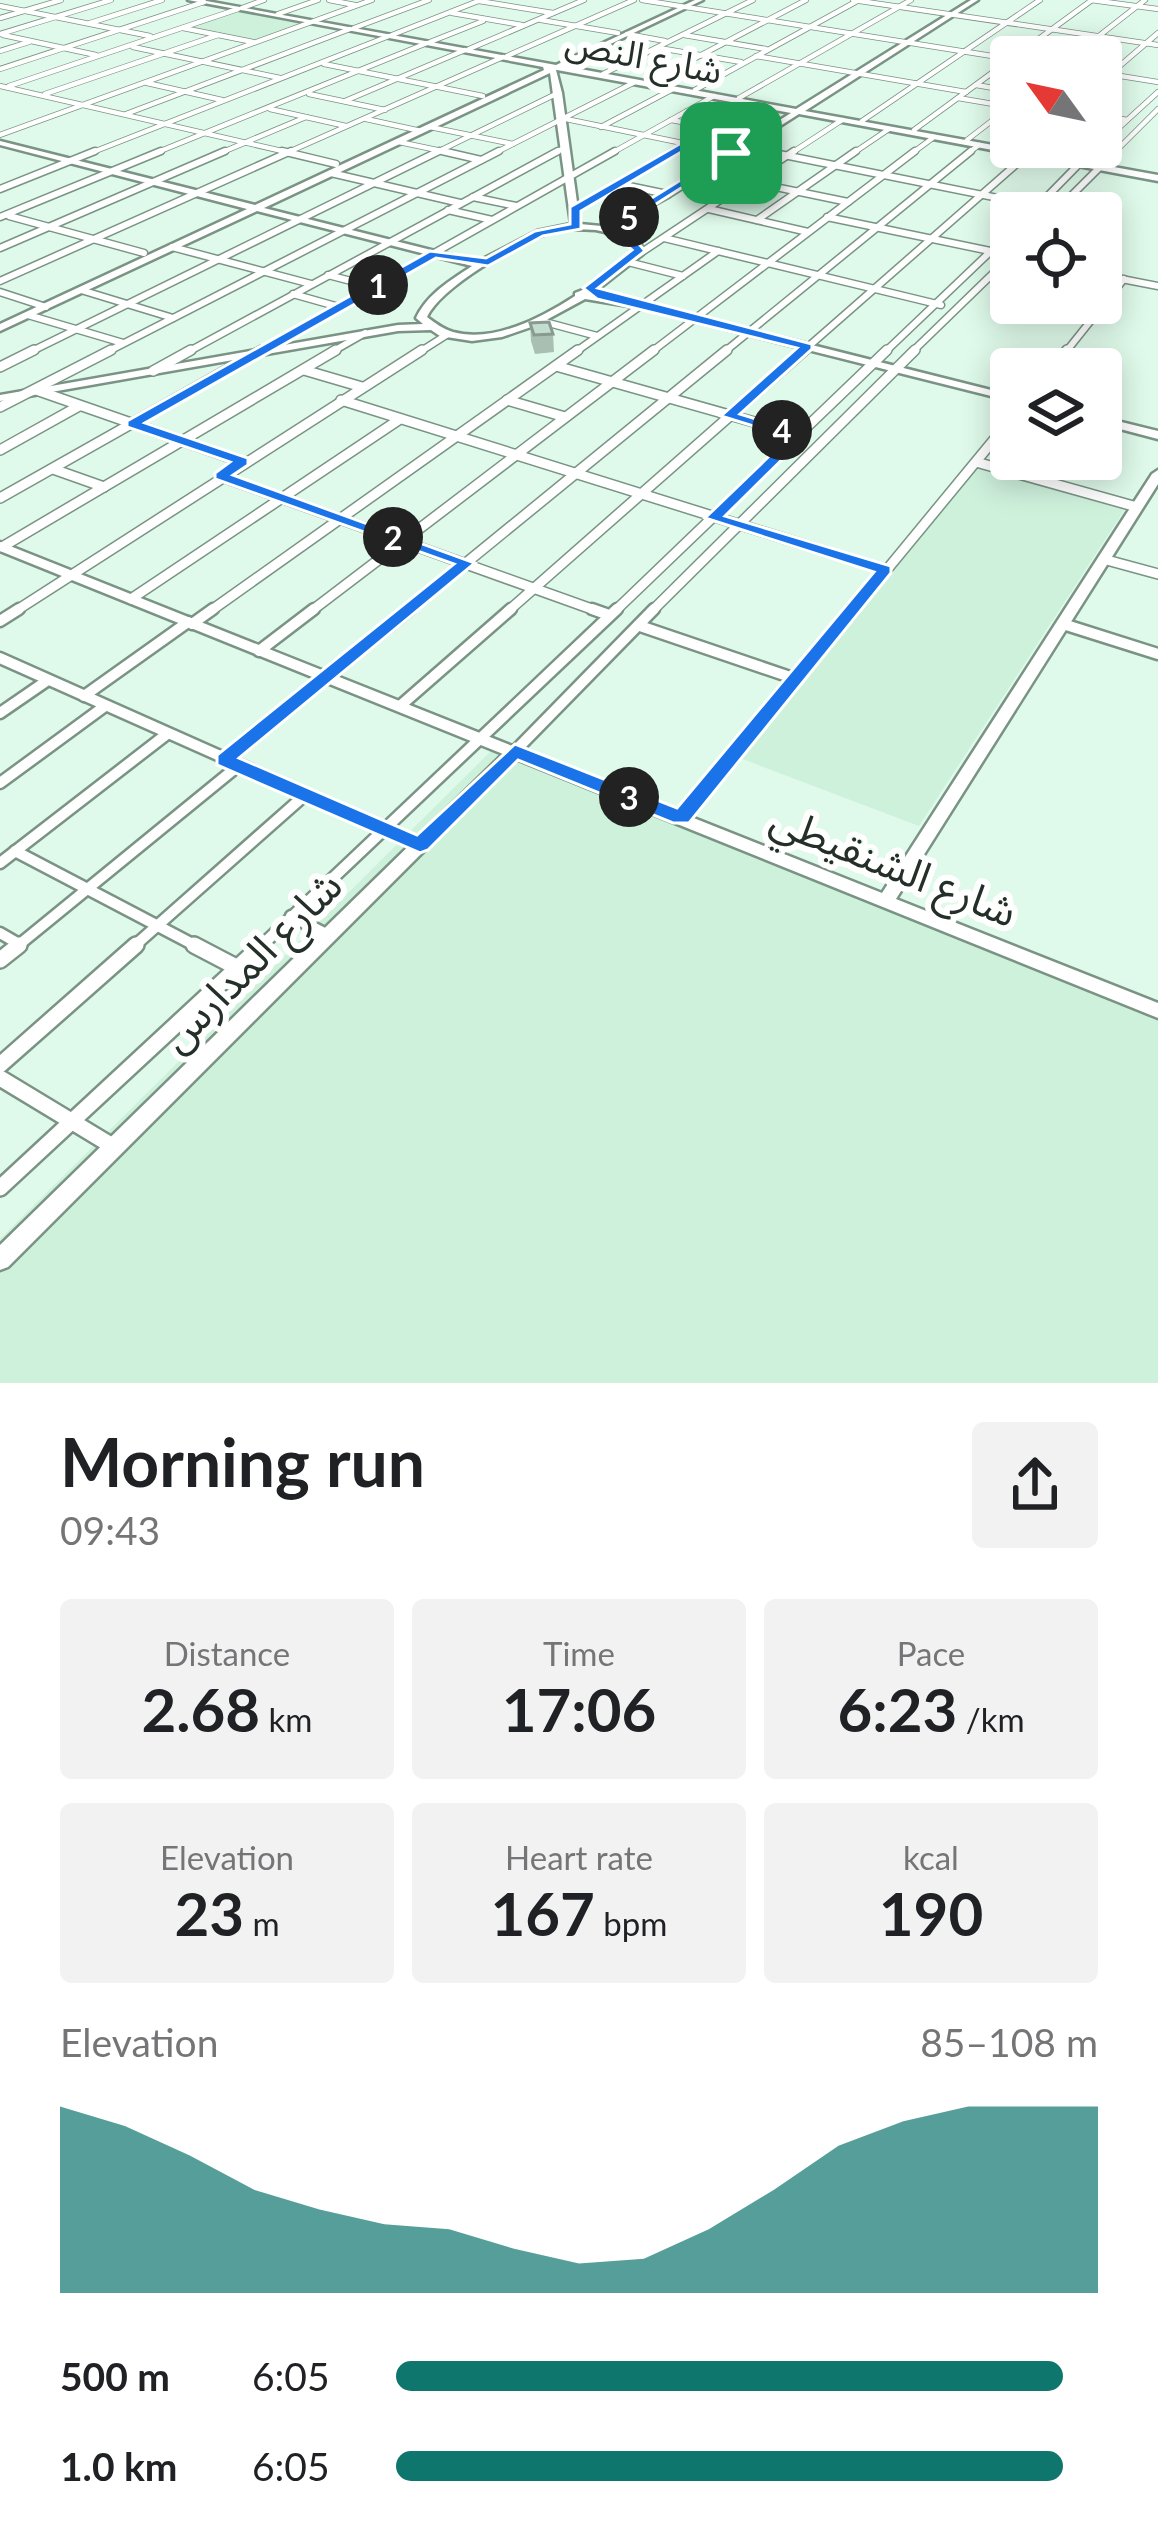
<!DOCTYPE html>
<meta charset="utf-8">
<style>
body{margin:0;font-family:Lato,"Noto Sans Arabic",sans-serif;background:#f2f2f2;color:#202124;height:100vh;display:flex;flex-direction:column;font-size:45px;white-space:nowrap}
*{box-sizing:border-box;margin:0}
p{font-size:39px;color:#757577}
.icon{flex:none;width:66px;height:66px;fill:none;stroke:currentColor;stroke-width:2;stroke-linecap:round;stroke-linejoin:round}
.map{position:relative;height:1383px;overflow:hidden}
.drawer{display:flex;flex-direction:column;background:#fff;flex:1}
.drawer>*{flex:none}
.needle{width:78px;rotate:303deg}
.controls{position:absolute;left:990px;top:36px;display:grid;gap:24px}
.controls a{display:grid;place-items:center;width:132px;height:132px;border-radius:12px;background:#fff;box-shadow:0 6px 30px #0003;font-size:60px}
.pin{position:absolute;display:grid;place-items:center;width:102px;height:102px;color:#fff;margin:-51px;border-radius:24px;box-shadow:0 6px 18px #0006}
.km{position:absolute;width:60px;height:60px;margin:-30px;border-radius:50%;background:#222;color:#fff;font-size:33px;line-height:60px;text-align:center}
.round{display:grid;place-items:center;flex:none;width:126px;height:126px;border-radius:12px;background:#f2f2f2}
.summary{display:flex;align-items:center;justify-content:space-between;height:204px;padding:0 60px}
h1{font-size:66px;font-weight:700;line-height:90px}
.metrics{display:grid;grid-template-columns:repeat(3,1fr);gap:18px;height:204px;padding:12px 60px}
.metrics div{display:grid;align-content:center;border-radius:12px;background:#f2f2f2;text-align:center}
.metrics b{font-size:60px;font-weight:700}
.metrics small{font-size:33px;font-weight:400}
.metrics p{font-size:33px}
.chart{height:336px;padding:24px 60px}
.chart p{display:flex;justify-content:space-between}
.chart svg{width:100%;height:216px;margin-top:12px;fill:#0f766e;opacity:.7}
ul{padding:0 60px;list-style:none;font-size:39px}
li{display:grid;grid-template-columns:192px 144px 1fr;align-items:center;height:90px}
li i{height:30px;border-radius:15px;background:#0f766e}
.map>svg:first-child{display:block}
</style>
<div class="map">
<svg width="1158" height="1383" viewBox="0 0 1158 1383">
<rect width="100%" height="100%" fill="#dffaea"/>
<g fill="#cef1dc">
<polygon points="240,11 303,22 253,41 189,28"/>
<polygon points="974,464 1127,506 919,826 732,755"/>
<polygon points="496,746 1158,1005 1158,1383 0,1383 0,1239"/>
</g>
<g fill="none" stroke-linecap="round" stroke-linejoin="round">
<g stroke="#7a9384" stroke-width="6">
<g id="street-far4">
<polyline points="329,0 355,5"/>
<polyline points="642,0 1011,59"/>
<polyline points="853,0 1158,45"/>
<polyline points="1091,0 1158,9"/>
<polyline points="479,1 553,13"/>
<polyline points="0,6 150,36"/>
<polyline points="242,8 264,0"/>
<polyline points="452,13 522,25"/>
<polyline points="278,14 318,0"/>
<polyline points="0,18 61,0"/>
<polyline points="541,20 618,33"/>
<polyline points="90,23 162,0"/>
<polyline points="183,28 253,42"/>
<polyline points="354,28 429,0"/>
<polyline points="0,34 111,0"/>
<polyline points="627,34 665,41"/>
<polyline points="3,35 96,55"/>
<polyline points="392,35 481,0"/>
<polyline points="684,35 766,49"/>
<polyline points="430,42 483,21"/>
<polyline points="133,47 280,78"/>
<polyline points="659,48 741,62"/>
<polyline points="469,49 584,0"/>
<polyline points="0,51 29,42"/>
<polyline points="507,56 634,0"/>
<polyline points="756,56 966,92"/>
<polyline points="1014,57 1092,0"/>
<polyline points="1072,57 1145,0"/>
<polyline points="324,64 483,96"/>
<polyline points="0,69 204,2"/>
<polyline points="603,74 753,0"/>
<polyline points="1108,74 1158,82"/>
<polyline points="1101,82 1158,33"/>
<polyline points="147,83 222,100"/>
<polyline points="646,84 806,0"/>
<polyline points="976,85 1011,91"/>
<polyline points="0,86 295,154"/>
<polyline points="9,86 238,9"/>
<polyline points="695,90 859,0"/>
<polyline points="45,94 218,35"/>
<polyline points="309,94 385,110"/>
<polyline points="739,98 911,0"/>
<polyline points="958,98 1011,107"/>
<polyline points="345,101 465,50"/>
<polyline points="270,109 346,126"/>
<polyline points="687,111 730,119"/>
<polyline points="126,114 350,29"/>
<polyline points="1101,115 1127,120"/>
<polyline points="561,118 731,153"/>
<polyline points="366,119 421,131"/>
<polyline points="671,120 714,128"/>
<polyline points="862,121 1040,0"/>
<polyline points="430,127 513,144"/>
<polyline points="601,127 673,89"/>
<polyline points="914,130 1011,59"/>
<polyline points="0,135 372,0"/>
<polyline points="967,140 1011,106"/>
<polyline points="399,142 456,154"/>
<polyline points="1101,144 1158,92"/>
<polyline points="741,147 779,154"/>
<polyline points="1021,150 1025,147"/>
<polyline points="88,154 389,36"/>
<polyline points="153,154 427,43"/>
<polyline points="218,154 306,117"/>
<polyline points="284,154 503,57"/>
<polyline points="433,154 558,93"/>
<polyline points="493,154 635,82"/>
<polyline points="552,154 564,148"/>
<polyline points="610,154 714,96"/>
<polyline points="669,154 756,104"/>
<polyline points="790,154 842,120"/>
<polyline points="852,154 889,129"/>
<polyline points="911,154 934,137"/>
<polyline points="967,154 979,145"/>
<polyline points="1089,154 1097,147"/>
<polyline points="1113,154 1158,109"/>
</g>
</g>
<g stroke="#7a9384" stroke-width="9">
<g id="street-far3">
<polyline points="282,151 336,164"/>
<polyline points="442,151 481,160"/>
<polyline points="724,151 731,153"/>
<polyline points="764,151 1038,206"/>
<polyline points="1082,161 1092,151"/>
<polyline points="331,173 460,203"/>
<polyline points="751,182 848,202"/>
<polyline points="619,184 667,194"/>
<polyline points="681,185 730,196"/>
<polyline points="0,189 95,151"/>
<polyline points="473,197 516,206"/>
<polyline points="575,209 674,151"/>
<polyline points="709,209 808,232"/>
<polyline points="448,210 492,220"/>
<polyline points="1031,213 1079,164"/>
<polyline points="1054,213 1116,151"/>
<polyline points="9,216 144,253"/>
<polyline points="0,217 161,151"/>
<polyline points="827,217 995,252"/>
<polyline points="757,220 856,151"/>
<polyline points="664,238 941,305"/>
<polyline points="172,247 311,284"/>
<polyline points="0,248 225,151"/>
<polyline points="633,258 794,151"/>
<polyline points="628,262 683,276"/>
<polyline points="328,275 374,287"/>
<polyline points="1101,275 1158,286"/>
<polyline points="0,281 291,151"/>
<polyline points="81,290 173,318"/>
<polyline points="0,292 46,307"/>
<polyline points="293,294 339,307"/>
<polyline points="28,315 123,343"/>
<polyline points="541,321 597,336"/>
<polyline points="28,353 439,151"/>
<polyline points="105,353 499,151"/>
<polyline points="186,353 558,151"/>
<polyline points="257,353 615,151"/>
<polyline points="330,353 365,333"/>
<polyline points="418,353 448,334"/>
<polyline points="574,353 718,251"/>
<polyline points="650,353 915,151"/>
<polyline points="723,353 971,151"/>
<polyline points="801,353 1028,154"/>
<polyline points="884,353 1011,232"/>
<polyline points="911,353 1011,256"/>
<polyline points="1065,353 1124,279"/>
</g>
</g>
<g stroke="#7a9384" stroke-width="12">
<g id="street-far2">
<polyline points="556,366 800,435"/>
<polyline points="0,367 34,350"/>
<polyline points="1052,369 1067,350"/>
<polyline points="304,370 362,387"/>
<polyline points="153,371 191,350"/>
<polyline points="39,391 243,462"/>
<polyline points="341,400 885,570"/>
<polyline points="507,400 565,417"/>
<polyline points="0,407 111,350"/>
<polyline points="0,450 79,406"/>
<polyline points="976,462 1137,507"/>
<polyline points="53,469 104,487"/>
<polyline points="220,476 600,612"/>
<polyline points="0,498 262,350"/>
<polyline points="2,547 336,350"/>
<polyline points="1103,559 1158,574"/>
<polyline points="131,599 400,419"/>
<polyline points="14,612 422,350"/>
<polyline points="209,612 578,350"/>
<polyline points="310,612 654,350"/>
<polyline points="406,612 727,350"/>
<polyline points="507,612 805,350"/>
<polyline points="614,612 887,350"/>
<polyline points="651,612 915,350"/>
<polyline points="852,612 1011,419"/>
</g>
</g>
<g stroke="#7a9384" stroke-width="15">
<g id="street-far1">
<polyline points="592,609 609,615"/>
<polyline points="0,621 19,609"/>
<polyline points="192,624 213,609"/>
<polyline points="1063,624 1158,654"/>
<polyline points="640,626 796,679"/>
<polyline points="259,651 314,609"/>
<polyline points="0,658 420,845"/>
<polyline points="84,696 188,622"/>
<polyline points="400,706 511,609"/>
<polyline points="0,713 48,680"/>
<polyline points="515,751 654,609"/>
<polyline points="224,760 410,609"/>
<polyline points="0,783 105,706"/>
<polyline points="681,818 854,609"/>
<polyline points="15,851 200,948"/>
<polyline points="0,863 167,734"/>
<polyline points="291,916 328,935"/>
<polyline points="0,933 19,944"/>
<polyline points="15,948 238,766"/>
<polyline points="132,948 305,795"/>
<polyline points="259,948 617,609"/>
</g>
</g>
<g stroke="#7a9384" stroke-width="20">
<g id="street">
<polyline points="194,945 238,968"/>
<polyline points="0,960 19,945"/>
<polyline points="0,1065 136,945"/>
<polyline points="0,1078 114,1147"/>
<polyline points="0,1188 262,945"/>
</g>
</g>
<g stroke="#7a9384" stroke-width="5">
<g id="secondary">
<path d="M188,0H201L556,65L695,0H703L564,66L796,109L971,0H978L805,111L1158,175V181L799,114L670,196L611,228L620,230L641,244L643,254L592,294L641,302L1011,395V401L641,308L585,299L537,325L502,337L472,341L440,336L431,330L398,331L0,401V395L398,325L423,324L416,318C427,294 451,280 472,266L257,211L0,331V324L247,209L0,145V141L255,205L544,70L543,67ZM556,70H557L791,113L664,192L601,226L580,224L562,93ZM550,73L571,224L537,231L481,260H471L264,208ZM596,230L614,234L633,247V253L590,287L575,293V296C541,318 494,343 453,332C443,329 435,323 427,317C441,287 517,243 549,233C564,228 580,229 596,230Z"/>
<polygon points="1101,417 1158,431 1158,439 1101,424"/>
<polygon points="1158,470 1158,484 896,899 1158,1003 1158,1018 516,759 8,1267 0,1270 0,1245 503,754 0,551 0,542 882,893 1152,474"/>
</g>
</g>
<use href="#street-far4" stroke="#fff" stroke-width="4.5"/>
<use href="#street-far3" stroke="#fff" stroke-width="6"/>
<use href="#street-far2" stroke="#fff" stroke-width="9"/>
<use href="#street-far1" stroke="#fff" stroke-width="10"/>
<use href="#street" stroke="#fff" stroke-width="15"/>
<use href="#secondary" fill="#fff" fill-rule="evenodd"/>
</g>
<polygon fill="#a8bfb1" points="530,323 553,334 554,352 535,354 531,341"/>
<polygon fill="#c3dece" stroke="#889b90" stroke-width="3" points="549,322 553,334 534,335 530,323"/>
<path fill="#1a73e8" stroke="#fff" stroke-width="3" fill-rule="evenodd" d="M683,142L736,153L623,225L645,251L598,288L812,344V349L740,414L807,435L725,516L891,566V573L689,823H673L518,760L428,850L420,853L217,765V755L454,564L215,479V473L230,462L127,427V421L430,251L486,258L535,231L570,224V207ZM688,148L721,155L613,222L611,232L632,250L583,288L597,299L797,348L721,416L789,437L705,518L874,572L677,808L515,744L417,835L239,758L475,563L233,475L248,465V458L145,423L436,258L488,266L543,236L581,229V211Z"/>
<g text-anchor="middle" stroke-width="12" stroke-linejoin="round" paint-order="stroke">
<g font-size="36" fill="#252f29" stroke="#fff">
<text transform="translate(644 56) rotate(11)" y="13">شارع النص</text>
</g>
<g font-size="42" fill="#252f29" stroke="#fff">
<text transform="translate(894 865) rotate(22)" y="15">شارع الشنقيطي</text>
<text transform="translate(251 961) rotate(-45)" y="15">شارع المدارس</text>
</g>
</g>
</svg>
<div class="controls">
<a><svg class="needle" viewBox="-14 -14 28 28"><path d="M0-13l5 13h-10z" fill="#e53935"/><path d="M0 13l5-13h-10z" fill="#757577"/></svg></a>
<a><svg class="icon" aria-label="locate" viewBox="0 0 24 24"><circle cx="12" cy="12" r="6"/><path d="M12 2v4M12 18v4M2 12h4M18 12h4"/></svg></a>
<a><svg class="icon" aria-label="layers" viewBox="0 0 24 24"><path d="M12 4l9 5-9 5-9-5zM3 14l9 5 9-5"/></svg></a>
</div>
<div class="pin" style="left:731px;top:153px;background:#1e9e55"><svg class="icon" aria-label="arrive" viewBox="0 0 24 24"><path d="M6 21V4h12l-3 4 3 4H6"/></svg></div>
<b class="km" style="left:378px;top:285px">1</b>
<b class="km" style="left:393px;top:537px">2</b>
<b class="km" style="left:629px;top:797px">3</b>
<b class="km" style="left:782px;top:430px">4</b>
<b class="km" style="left:629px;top:217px">5</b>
</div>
<section class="drawer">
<div class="summary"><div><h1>Morning run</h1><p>09:43</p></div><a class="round"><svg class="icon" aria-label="share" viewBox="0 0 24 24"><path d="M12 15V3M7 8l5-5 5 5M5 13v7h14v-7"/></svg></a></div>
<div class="metrics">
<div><p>Distance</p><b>2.68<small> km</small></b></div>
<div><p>Time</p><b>17:06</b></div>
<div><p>Pace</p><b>6:23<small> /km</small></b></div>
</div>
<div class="metrics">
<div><p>Elevation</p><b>23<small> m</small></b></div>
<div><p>Heart rate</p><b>167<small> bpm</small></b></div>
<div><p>kcal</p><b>190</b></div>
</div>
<div class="chart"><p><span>Elevation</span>85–108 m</p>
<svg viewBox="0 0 160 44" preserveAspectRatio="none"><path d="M0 44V6L10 10L20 16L30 23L40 27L50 30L60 31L70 35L80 38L90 37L100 31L110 23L120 14L130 9L140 6L150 6L160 6V44z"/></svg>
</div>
<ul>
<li><b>500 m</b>6:05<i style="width:95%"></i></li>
<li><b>1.0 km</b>6:05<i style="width:95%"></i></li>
</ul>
</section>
